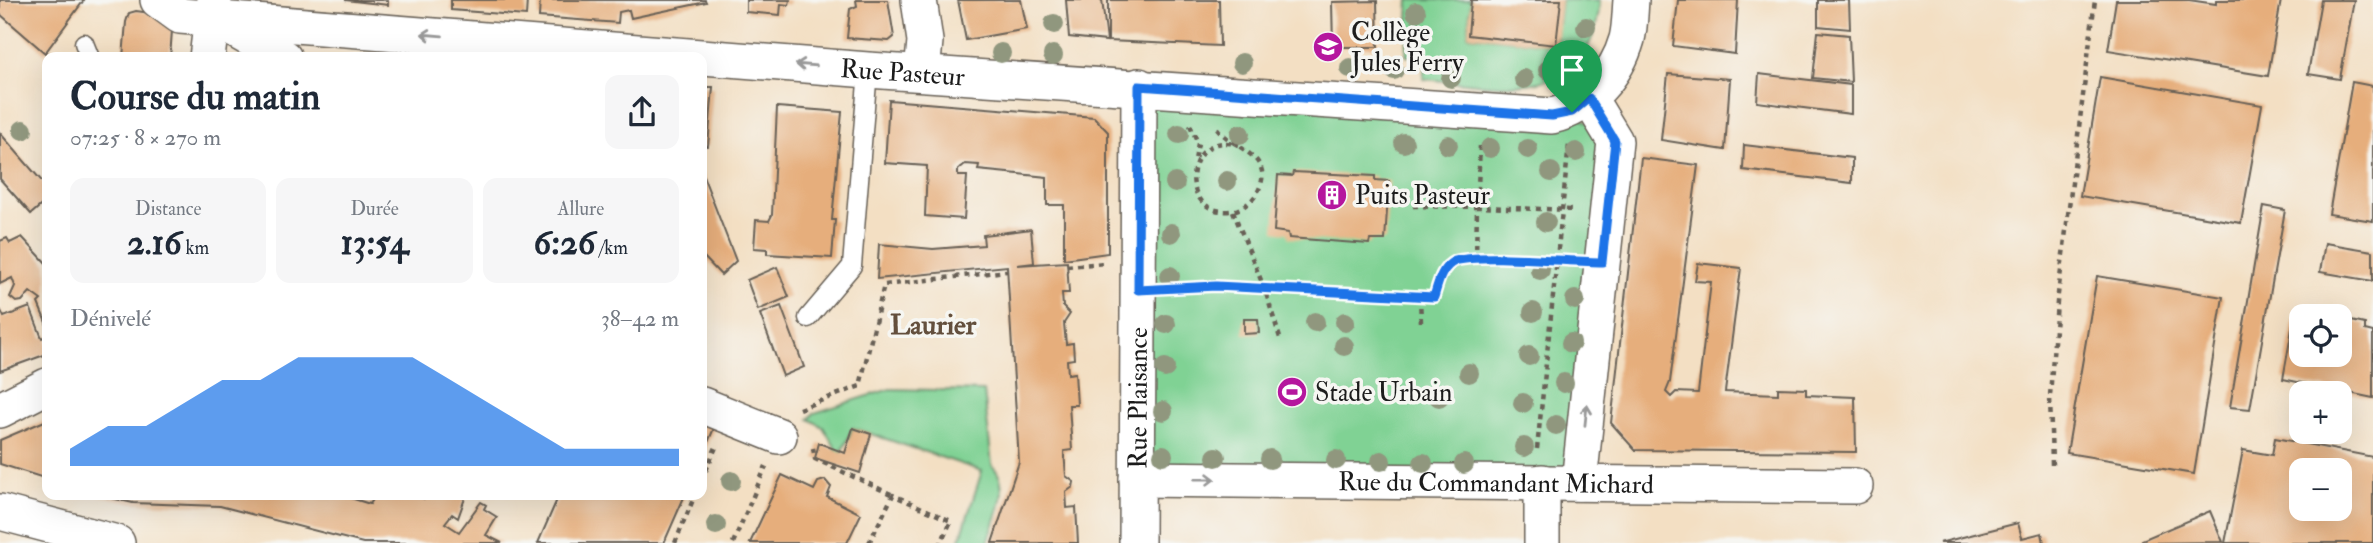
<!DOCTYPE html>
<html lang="fr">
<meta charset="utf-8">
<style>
body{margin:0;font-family:"IM FELL Double Pica",serif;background:#f6f6f7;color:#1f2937;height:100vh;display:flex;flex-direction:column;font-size:26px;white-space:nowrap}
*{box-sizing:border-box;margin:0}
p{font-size:23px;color:#747a83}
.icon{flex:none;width:38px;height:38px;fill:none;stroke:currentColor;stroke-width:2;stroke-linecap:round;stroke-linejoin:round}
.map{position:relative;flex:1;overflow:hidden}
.drawer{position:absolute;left:42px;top:52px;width:665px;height:448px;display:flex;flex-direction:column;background:#fff;border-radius:14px;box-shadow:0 7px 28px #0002}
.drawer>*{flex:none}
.tools{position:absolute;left:2289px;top:304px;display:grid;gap:14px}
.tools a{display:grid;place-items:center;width:63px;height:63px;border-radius:14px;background:#fff;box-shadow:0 7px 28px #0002;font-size:35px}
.pin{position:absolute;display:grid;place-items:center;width:60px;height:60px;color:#fff;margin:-72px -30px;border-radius:50% 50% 50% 0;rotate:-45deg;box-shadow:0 0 7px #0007}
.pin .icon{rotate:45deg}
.round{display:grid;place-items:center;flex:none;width:74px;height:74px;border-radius:14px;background:#f6f6f7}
.headline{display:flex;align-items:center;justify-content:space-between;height:119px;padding:0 28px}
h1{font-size:38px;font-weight:800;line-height:52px}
.stats{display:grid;grid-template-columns:repeat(3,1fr);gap:10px;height:119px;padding:7px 28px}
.stats div{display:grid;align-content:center;border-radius:14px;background:#f6f6f7;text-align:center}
.stats b{font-size:35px;font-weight:800}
.stats small{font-size:19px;font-weight:400}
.stats p{font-size:19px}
.chart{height:196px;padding:14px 28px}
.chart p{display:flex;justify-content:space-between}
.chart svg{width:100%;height:126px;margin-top:7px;fill:#1a73e8;opacity:.7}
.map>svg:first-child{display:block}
</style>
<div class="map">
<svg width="2373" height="543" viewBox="0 0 2373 543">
<rect width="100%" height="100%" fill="#f6f6f2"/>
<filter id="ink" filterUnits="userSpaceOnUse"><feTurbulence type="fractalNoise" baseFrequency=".0143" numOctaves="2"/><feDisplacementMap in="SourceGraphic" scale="14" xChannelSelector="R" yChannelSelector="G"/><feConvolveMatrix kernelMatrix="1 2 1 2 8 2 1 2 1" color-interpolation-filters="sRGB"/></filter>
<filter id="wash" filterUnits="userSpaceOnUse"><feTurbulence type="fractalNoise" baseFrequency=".00686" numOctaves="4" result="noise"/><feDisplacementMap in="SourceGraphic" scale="28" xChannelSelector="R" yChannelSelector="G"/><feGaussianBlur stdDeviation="1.57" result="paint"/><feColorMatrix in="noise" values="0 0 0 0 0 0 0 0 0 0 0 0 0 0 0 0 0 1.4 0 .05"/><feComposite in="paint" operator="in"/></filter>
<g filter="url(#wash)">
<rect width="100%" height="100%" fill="#f3dfc3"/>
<g fill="#80d294" stroke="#4e7758" stroke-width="2">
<path d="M1409,0H1471L1468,35L1556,45L1561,0H1600C1592,108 1500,85 1423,79L1426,57L1406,56Z"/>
<polygon points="1139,86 1572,112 1615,141 1579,483 1137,479"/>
<path d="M890,389L984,391L992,465C1013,487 995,517 988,543H959L982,471L853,428L840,455L823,427L809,419L814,413Z"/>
</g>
<g id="blocks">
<g fill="#e6ae7b" fill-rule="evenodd">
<polygon points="0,0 84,0 45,53 0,14"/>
<polygon points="345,0 388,0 388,5"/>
<polygon points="451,0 527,0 526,16 451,10"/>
<polygon points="540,0 705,0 706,2 631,18 629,10 619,12 618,23 539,17"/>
<polygon points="746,0 790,0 789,5 781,4 780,15 746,12"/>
<polygon points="856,0 888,0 894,37 889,41 847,38 850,9 857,6"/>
<polygon points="958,0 1021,0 1027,29 966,40"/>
<polygon points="1066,0 1102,0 1107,41 1069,37"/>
<polygon points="1108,0 1219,0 1220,46 1108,41"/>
<polygon points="1471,0 1561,0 1556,45 1468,35"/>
<polygon points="1678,0 1738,0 1735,54 1673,46"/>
<polygon points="1818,0 1849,0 1850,29 1818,26"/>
<polygon points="2116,0 2189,0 2216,4 2216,0 2281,0 2268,76 2108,50"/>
<polygon points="2321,0 2354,0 2340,79 2308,74"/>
<polygon points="1377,1 1378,47 1333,47 1332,2"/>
<polygon points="136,11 173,16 170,58 123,58 126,22 129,13"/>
<polygon points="1818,32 1849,35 1851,82 1813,78"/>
<polygon points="1668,74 1730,79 1725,150 1661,140"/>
<polygon points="1759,74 1851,85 1851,114 1757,102"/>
<polygon points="2100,77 2262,105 2241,223 2080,196"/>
<polygon points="2352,82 2373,86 2373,221 2329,214"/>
<polygon points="702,87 713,87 708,146 702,146"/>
<polygon points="889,100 1094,117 1108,132 1108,253 1064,259 1064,205 1047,205 1047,177 978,170 979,165 965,164 958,170 958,176 967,176 964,219 925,216 927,166 885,163"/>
<polygon points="777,107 842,112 832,220 835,220 832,258 767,254 767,249 754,248 756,220 769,221 772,215"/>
<polygon points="0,133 47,187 47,200 31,214 0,179"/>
<polygon points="1744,145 1852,158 1852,183 1743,170"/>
<polygon points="1641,158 1698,165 1670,382 1666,392 1671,397 1676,392 1698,393 1711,282 1695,281 1698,263 1741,268 1725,392 1778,394 1778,388 1806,389 1806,395 1855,397 1856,452 1635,450 1611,423"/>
<polygon points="1293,172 1375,176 1375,180 1389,181 1385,240 1370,240 1369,244 1289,238 1288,233 1274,231 1278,175 1292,176"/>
<polygon points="702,173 736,261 721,275 702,255"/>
<polygon points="2264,206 2285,210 2250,409 2230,407"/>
<polygon points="1031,229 1034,263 1017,265 1067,262 1069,293 1062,293 1063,307 1070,314 1064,323 1066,344 1073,343 1074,359 1067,360 1068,374 1075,373 1077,405 1069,405 1072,450 1064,451 1066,476 1074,482 1073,487 1066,492 1067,508 1076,507 1078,543 992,543 1019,462 1007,266 877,279 879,244 933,249 984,245 983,235"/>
<polygon points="22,237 47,264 47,325 38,303 41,300 30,292 22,301 16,302 10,297 15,286 12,278 0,284 0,241 7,238 10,243"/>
<polygon points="2325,243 2373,251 2373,281 2320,272"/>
<polygon points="777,267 789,297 758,310 747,280"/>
<polygon points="2097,276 2223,297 2194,474 2067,453"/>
<polygon points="781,306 804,367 783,376 760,314"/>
<polygon points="30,307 42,338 47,336 47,354 0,371 0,309 4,317"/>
<polygon points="2295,312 2315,315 2301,317 2301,355 2340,355 2340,320 2350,324 2351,321 2365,324 2365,330 2373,332 2373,398 2283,379"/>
<polygon points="1244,319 1258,319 1259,333 1244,334"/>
<polygon points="702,412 718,419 702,456"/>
<polygon points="47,420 47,479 0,464 0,440"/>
<polygon points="853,428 871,434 860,473 815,458 819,443 845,453"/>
<path d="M2275,438L2373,457V543H2225L2243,450L2272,455ZM2301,471H2340V509H2301Z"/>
<polygon points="782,475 814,490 818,482 825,480 831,487 827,497 861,514 847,543 750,543"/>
<polygon points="98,495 341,495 370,504 376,495 418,495 424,499 427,495 461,495 465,498 458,518 452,514 445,523 459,532 481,502 486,505 484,509 497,517 486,535 502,543 363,543 220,506 133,503"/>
<polygon points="559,495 685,495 664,543 538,543"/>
<polygon points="2210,511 2223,542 2143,543 2142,540"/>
<polygon points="2018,523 2022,538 2042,533 2044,543 1939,543"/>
</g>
</g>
</g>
<g filter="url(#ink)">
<use href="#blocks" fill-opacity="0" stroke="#676056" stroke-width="2"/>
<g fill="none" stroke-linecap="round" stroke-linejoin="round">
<g stroke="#676056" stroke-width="21">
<g id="lane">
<polyline points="84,43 90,58"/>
<polyline points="808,318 852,266 868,70"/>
</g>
</g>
<g stroke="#676056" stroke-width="38">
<g id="street">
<path id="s1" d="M158,0L180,16L868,70L1552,116C1588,108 1617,74 1627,39C1630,27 1630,12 1631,0"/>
<polyline points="919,0 925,41 922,73"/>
<polyline points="224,24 284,58"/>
<polyline points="207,58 214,0"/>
<polyline points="702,405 779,436"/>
<polyline points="0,410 47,386"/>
<path id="s2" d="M1137,479L1855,486"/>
<polyline points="1542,482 1542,543"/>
<polyline points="1579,483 1615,141 1589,98"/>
<polyline points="0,512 117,543"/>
<path id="s3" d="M1137,543L1139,86"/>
</g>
</g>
<g stroke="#676056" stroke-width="4.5" stroke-dasharray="5 5" stroke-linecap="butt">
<polyline points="1190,125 1198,143 1195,160"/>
<path d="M1217,128C1232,149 1278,156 1257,193C1252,202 1241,210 1231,211C1177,217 1182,129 1239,145"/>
<polyline points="1480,146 1477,207 1575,210"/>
<polyline points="1413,206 1477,207 1476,259"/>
<polyline points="1233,211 1265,290 1280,338"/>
<polyline points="1067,266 1105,263"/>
<path d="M1170,288L1216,286L1434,297C1438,284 1440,272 1452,264C1467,253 1547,261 1569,262"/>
<polyline points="1420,297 1421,322"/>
<polyline points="799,409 860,386 884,285 1007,271"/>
<polyline points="813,448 815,459 893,495"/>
<polyline points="1537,449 1569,144"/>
<polyline points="2052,465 2050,396 2057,302 2095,0"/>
<polyline points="702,480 716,447"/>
<polyline points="675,543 695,495"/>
<polyline points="733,543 766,466"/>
<polyline points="869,543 893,495 951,521 941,543"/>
</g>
<use href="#lane" stroke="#fff" stroke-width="18"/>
<use href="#street" stroke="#fff" stroke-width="35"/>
</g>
<g fill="#90977e">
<circle cx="1416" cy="12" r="10"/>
<circle cx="1054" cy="24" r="10"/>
<circle cx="1586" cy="27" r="10"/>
<circle cx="1001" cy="53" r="10"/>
<circle cx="1053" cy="55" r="10"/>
<circle cx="1569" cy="59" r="10"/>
<circle cx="1242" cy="63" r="10"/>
<circle cx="1350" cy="68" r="10"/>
<circle cx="1394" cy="70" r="10"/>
<circle cx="1548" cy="70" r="10"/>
<circle cx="1451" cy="78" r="10"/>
<circle cx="1524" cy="79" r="10"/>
<circle cx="23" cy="130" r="10"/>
<circle cx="1179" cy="134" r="10"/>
<circle cx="1240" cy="134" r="10"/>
<circle cx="1404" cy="143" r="10"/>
<circle cx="1448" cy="145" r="10"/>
<circle cx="1490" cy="148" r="10"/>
<circle cx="1528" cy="149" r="10"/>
<circle cx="1576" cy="152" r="10"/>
<circle cx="1551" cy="172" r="10"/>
<circle cx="1227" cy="181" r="10"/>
<circle cx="1175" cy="183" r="10"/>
<circle cx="1546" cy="222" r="10"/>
<circle cx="1171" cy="233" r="10"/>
<circle cx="1540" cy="270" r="10"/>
<circle cx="1170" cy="276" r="10"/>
<circle cx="1575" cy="300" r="10"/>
<circle cx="1533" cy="312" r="10"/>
<circle cx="1315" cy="322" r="10"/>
<circle cx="1345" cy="322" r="10"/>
<circle cx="1166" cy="324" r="10"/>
<circle cx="1571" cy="343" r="10"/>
<circle cx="1344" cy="346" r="10"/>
<circle cx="1529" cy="356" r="10"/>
<circle cx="1165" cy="368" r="10"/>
<circle cx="1469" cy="373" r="10"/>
<circle cx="1564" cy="383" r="10"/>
<circle cx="1439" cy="397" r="10"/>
<circle cx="1523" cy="403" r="10"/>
<circle cx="1163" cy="411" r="10"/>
<circle cx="1556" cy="425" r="10"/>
<circle cx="1524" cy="447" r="10"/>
<circle cx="1163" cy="455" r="10"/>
<circle cx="1216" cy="457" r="10"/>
<circle cx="1270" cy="459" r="10"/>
<circle cx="1336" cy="460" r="10"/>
<circle cx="1381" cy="461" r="10"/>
<circle cx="1423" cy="463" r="10"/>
<circle cx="1464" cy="464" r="10"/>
<circle cx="731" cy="481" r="10"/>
<circle cx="716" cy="525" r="10"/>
</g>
<defs><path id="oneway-shaft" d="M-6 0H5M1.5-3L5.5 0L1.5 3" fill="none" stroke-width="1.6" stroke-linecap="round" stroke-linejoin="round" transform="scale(1.75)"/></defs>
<g stroke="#999">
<use href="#oneway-shaft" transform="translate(432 35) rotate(-175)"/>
<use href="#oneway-shaft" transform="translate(806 65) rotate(-175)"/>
<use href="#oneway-shaft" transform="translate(1586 415) rotate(-84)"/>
<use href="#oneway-shaft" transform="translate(1205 479)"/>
</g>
</g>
<g fill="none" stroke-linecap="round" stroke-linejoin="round" filter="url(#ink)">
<g stroke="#fff" stroke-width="14">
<path id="route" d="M1139,86L1552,116L1572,112L1589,98L1615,141L1602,262C1572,262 1479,253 1455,261C1441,267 1438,284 1434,297L1216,286L1138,290Z"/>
</g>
<use href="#route" stroke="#1a73e8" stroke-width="9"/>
</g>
<defs>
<g id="school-disc" transform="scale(1.575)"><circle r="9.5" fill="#b5179e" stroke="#f6f6f2"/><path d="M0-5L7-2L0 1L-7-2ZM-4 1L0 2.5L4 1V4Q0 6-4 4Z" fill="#fff"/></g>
<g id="building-disc" transform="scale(1.575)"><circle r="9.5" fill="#b5179e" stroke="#f6f6f2"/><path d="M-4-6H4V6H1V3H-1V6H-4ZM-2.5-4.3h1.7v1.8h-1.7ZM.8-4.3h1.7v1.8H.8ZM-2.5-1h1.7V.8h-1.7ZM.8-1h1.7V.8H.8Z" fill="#fff"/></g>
<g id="stadium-disc" transform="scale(1.575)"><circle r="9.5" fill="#b5179e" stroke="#f6f6f2"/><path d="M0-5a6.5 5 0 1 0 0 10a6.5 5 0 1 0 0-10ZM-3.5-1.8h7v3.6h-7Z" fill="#fff"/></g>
</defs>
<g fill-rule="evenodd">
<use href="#school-disc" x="1328" y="47"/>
<use href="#building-disc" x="1332" y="195"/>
<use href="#stadium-disc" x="1292" y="392"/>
</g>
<g text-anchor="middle" stroke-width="7" stroke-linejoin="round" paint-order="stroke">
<g font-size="26" fill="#1c1c1c" stroke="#f6f6f2" text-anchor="start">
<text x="1351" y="41">Collège<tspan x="1351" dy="30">Jules Ferry</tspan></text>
<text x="1355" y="204">Puits Pasteur</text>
<text x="1315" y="401">Stade Urbain</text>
</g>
<g font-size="26" fill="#1c1c1c" stroke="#f6f6f2">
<text dy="9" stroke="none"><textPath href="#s1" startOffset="752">Rue Pasteur</textPath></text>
<text dy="9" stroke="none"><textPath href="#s3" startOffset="145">Rue Plaisance</textPath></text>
<text dy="9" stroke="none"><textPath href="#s2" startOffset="359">Rue du Commandant Michard</textPath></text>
</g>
<g font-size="28" font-weight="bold" fill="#634f3d" stroke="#f6f6f2">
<text x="933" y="334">Laurier</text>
</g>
</g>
</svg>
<div class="tools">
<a><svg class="icon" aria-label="locate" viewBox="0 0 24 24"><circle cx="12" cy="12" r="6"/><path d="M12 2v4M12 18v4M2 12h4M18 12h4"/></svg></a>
<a>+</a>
<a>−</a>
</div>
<div class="pin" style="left:1572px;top:112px;background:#1e9e55"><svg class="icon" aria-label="arrive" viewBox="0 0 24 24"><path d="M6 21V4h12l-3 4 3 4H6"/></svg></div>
<section class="drawer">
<div class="headline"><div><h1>Course du matin</h1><p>07:25 · 8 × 270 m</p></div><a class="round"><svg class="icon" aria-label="share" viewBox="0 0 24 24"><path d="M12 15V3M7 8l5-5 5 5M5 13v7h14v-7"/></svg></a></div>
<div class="stats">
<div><p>Distance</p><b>2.16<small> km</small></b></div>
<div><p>Durée</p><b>13:54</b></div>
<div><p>Allure</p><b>6:26<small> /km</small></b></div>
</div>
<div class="chart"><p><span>Dénivelé</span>38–42 m</p>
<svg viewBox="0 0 160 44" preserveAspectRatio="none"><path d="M0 44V38L10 30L20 30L30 22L40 14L50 14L60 6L70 6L80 6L90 6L100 14L110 22L120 30L130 38L140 38L150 38L160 38V44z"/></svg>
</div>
</section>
</div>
